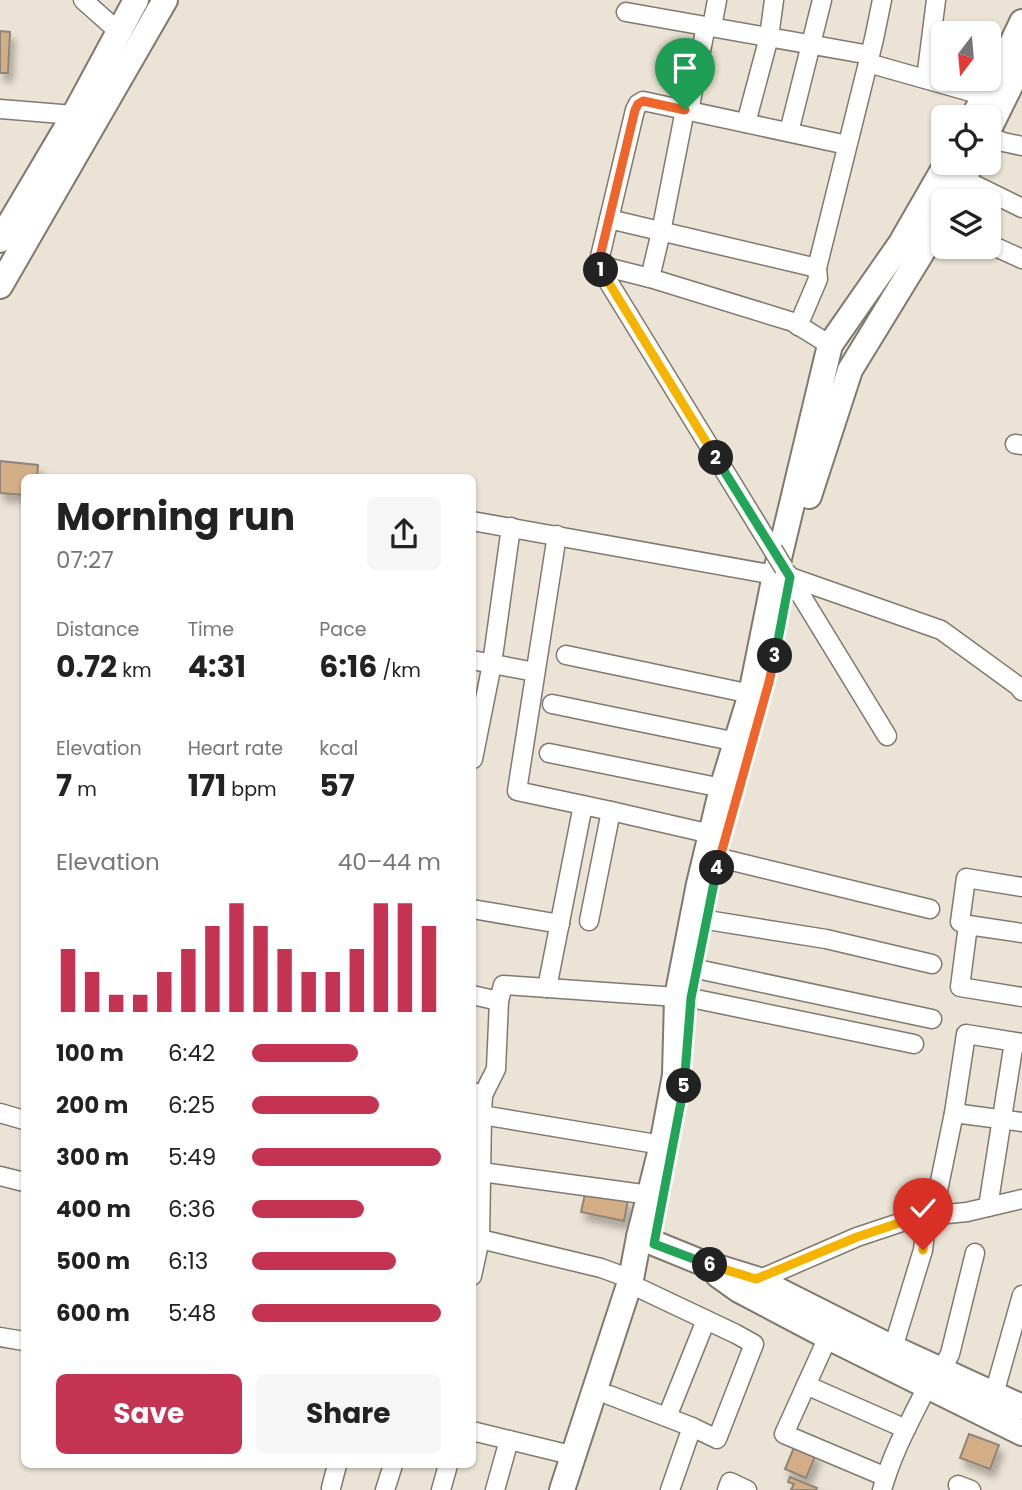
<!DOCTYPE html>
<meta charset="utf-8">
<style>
body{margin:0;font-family:Poppins,sans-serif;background:#f6f6f6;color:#222;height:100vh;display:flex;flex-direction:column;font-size:26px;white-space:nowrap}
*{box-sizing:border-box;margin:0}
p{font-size:23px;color:#767676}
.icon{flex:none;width:38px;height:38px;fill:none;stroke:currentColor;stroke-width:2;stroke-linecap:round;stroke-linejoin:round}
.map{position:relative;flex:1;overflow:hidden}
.side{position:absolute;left:21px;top:474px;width:455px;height:994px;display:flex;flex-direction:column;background:#fff;border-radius:10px;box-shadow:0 2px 5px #0004}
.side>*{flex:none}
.needle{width:46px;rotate:196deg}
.controls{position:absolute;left:931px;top:21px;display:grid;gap:14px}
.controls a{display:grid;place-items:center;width:70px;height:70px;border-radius:10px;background:#fff;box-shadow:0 2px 5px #0004;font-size:35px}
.pin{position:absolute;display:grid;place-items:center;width:60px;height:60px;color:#fff;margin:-72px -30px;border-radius:50% 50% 50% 0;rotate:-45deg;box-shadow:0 0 7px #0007}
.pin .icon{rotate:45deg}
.km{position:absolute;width:35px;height:35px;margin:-18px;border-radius:50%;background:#222;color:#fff;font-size:19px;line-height:35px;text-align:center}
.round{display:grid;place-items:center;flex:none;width:74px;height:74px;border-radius:10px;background:#f6f6f6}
.overview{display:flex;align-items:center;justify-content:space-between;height:119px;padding:0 35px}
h1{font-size:38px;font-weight:700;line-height:52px}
.stats{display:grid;grid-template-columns:repeat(3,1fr);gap:10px;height:119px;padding:7px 35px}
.stats div{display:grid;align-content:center}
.stats b{font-size:30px;font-weight:700}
.stats small{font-size:19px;font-weight:400}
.stats p{font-size:19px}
.chart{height:196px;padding:14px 35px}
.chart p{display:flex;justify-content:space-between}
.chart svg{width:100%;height:126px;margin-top:7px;stroke:#c43452;stroke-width:6}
.action{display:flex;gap:14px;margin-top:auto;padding:14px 35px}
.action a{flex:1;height:80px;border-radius:10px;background:#c43452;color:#fff;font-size:28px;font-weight:700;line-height:80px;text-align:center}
.action a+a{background:#f6f6f6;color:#222}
ul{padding:0 35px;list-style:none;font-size:23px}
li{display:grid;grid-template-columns:112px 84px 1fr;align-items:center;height:52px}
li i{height:18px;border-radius:9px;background:#c43452}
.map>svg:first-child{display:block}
</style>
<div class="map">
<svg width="1022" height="1490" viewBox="0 0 1022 1490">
<defs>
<filter id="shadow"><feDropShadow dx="4.5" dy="8" stdDeviation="3.5" flood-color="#0004"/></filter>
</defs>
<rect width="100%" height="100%" fill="#ebe3d5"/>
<g fill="#d3ad86" stroke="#8f8479" stroke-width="2" filter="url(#shadow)">
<polygon points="0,31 10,32 8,73 0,73"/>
<polygon points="0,461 38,465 37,478 24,478 24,495 0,493"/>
<polygon points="586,1190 628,1200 624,1221 581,1212"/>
<polygon points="969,1434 999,1445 990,1469 960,1458"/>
<polygon points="795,1445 816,1454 806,1478 785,1469"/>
<polygon points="790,1477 817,1488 816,1490 791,1490 794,1484 788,1482"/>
</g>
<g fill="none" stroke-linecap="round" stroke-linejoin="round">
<g stroke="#80796d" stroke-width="21">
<g id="street">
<polyline points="83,0 119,32"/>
<polyline points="626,12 870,55"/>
<polyline points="712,27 717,0"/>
<polyline points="868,63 985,96"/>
<polyline points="926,79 936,0"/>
<polyline points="0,109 74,115"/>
<polyline points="689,111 706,26"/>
<polyline points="746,123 769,37 774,0"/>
<polyline points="789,132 822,0"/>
<polyline points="989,136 1003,142 1022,146"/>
<polyline points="963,179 1022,208"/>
<polyline points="609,219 817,268 818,279 798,326"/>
<polyline points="989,244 1022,259"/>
<polyline points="598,265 635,110 638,104 643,101 847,145"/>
<polyline points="817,268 874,39 882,0"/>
<polyline points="650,278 661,232 685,110"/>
<polyline points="1015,444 1022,445"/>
<polyline points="472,521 775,575"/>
<polyline points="557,535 517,791 611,811 711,834"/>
<polyline points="773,550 598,265 650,278 793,322 830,345"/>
<polyline points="788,574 887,736"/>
<polyline points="790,577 941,630 1018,686 1022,691"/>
<polyline points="566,655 751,694"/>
<polyline points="472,660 535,672"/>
<polyline points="552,704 737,742"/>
<polyline points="549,753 722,788"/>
<polyline points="473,759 492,664 511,527"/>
<polyline points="720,858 930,909"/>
<polyline points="472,909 560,924"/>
<polyline points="707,920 826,939 932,964"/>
<polyline points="589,921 611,811"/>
<polyline points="968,925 960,922 966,878 1022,887"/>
<polyline points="1022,933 968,925 960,987 1022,997"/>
<polyline points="697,969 932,1019"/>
<polyline points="547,988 583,805"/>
<polyline points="472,995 499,1001 503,985 677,997"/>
<polyline points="691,998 914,1044"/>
<polyline points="472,1092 483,1095 482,1115 662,1145"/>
<polyline points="483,1095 496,1069 499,1001"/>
<polyline points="0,1113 24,1120"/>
<polyline points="954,1113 966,1034 1022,1043"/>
<polyline points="481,1172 650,1195"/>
<polyline points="0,1176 24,1182"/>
<polyline points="988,1207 1014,1042"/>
<polyline points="933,1215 954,1113 1022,1122"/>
<polyline points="472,1237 601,1268 631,1279"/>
<polyline points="472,1276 480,1239 482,1115"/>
<polyline points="751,1283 857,1237 917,1217 967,1212 1022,1199"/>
<polyline points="641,1289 736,1334 754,1344 717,1439 692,1427"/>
<polyline points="0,1337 24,1341"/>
<polyline points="828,1337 784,1434 886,1477"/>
<polyline points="893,1348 923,1250 927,1216"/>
<polyline points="941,1370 950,1354 975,1253"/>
<polyline points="806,1385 906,1429"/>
<polyline points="994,1394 1022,1295"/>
<polyline points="609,1395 692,1427 670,1490"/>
<polyline points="667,1417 706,1320"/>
<polyline points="472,1431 575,1456"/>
<polyline points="958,1485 971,1490"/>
<polyline points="331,1488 337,1465"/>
<polyline points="385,1490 393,1465"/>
<polyline points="441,1490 448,1465"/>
<polyline points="495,1490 509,1440"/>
<polyline points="727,1490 730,1482 747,1490"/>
<path d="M882,1490C892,1453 911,1419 928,1385"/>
</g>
</g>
<g stroke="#80796d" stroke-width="28">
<g id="secondary">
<polyline points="973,117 999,71 1022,22"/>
<polyline points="989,129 1022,62"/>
<polyline points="952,201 972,163"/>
<polyline points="0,240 74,115 136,0"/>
<polyline points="0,286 165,0"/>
<polyline points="809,496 850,370 943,218"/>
<polyline points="639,1237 698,1261 756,1279 893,1348 1022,1407"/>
<polyline points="718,1275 739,1290 828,1337 1022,1433"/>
<polyline points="562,1490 631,1279 639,1237 662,1145 675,1075 677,997 699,884 722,788 751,694 775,575 830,345 901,243 947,163"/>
</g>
</g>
<use href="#street" stroke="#fff" stroke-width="18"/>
<use href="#secondary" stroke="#fff" stroke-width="24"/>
<g stroke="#80796d" stroke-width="21" stroke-linecap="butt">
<polyline id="street-bridge" points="773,550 784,568"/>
</g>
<use href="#street-bridge" stroke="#fff" stroke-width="18"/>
</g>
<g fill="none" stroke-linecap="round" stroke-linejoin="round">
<g stroke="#fff" stroke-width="14">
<polyline id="split-1" points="601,270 598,265 635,110 638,104 643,101 685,110"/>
</g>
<g stroke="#fff" stroke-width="14">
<polyline id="split-2" points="601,270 716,458"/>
</g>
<g stroke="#fff" stroke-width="14">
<polyline id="split-3" points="716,458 790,577 775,656"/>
</g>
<g stroke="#fff" stroke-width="14">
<polyline id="split-4" points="717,868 769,682 775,656"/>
</g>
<g stroke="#fff" stroke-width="14">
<polyline id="split-5" points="684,1086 691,998 717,868"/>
</g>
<g stroke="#fff" stroke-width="14">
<polyline id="split-6" points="684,1086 654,1244 710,1265"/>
</g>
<g stroke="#fff" stroke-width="14">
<polyline id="split-7" points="710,1265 756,1279 857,1237 917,1217 927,1216 923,1250"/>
</g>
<use href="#split-1" stroke="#f0652b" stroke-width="9"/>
<use href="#split-2" stroke="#f5b400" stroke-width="9"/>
<use href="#split-3" stroke="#22a559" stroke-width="9"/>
<use href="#split-4" stroke="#f0652b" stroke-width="9"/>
<use href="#split-5" stroke="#22a559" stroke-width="9"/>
<use href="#split-6" stroke="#22a559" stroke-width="9"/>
<use href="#split-7" stroke="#f5b400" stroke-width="9"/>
</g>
</svg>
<div class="controls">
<a><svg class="needle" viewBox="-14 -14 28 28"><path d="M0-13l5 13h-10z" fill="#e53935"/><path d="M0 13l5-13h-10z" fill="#767676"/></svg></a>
<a><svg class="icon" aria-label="locate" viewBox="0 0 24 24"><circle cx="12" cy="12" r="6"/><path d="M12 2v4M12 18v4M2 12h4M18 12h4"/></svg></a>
<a><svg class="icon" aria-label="layers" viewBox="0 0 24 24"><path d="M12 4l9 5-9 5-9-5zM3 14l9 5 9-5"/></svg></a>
</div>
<div class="pin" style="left:685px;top:110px;background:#1e9e55"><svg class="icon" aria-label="arrive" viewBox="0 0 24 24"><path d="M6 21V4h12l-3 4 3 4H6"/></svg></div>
<div class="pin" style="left:923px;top:1250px;background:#d93025"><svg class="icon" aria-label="check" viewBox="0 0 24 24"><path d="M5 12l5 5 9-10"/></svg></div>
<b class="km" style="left:601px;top:270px">1</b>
<b class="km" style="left:716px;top:458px">2</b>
<b class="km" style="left:775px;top:656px">3</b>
<b class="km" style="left:717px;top:868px">4</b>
<b class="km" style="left:684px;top:1086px">5</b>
<b class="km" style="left:710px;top:1265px">6</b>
<section class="side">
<div class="overview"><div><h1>Morning run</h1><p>07:27</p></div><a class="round"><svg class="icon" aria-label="share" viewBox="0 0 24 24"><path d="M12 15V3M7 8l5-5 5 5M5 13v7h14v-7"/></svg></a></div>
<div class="stats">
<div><p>Distance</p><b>0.72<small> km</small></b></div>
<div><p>Time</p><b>4:31</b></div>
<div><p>Pace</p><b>6:16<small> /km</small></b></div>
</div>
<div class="stats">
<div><p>Elevation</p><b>7<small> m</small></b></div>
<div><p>Heart rate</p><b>171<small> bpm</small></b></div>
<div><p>kcal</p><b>57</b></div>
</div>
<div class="chart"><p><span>Elevation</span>40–44 m</p>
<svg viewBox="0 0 160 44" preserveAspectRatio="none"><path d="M5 44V22M15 44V30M25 44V38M35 44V38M45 44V30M55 44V22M65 44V14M75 44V6M85 44V14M95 44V22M105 44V30M115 44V30M125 44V22M135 44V6M145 44V6M155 44V14"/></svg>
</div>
<ul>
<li><b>100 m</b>6:42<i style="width:56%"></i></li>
<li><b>200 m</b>6:25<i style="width:67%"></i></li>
<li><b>300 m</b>5:49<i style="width:100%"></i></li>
<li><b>400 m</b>6:36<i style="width:59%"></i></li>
<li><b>500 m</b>6:13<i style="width:76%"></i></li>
<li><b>600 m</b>5:48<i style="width:100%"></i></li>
</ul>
<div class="action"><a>Save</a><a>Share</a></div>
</section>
</div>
